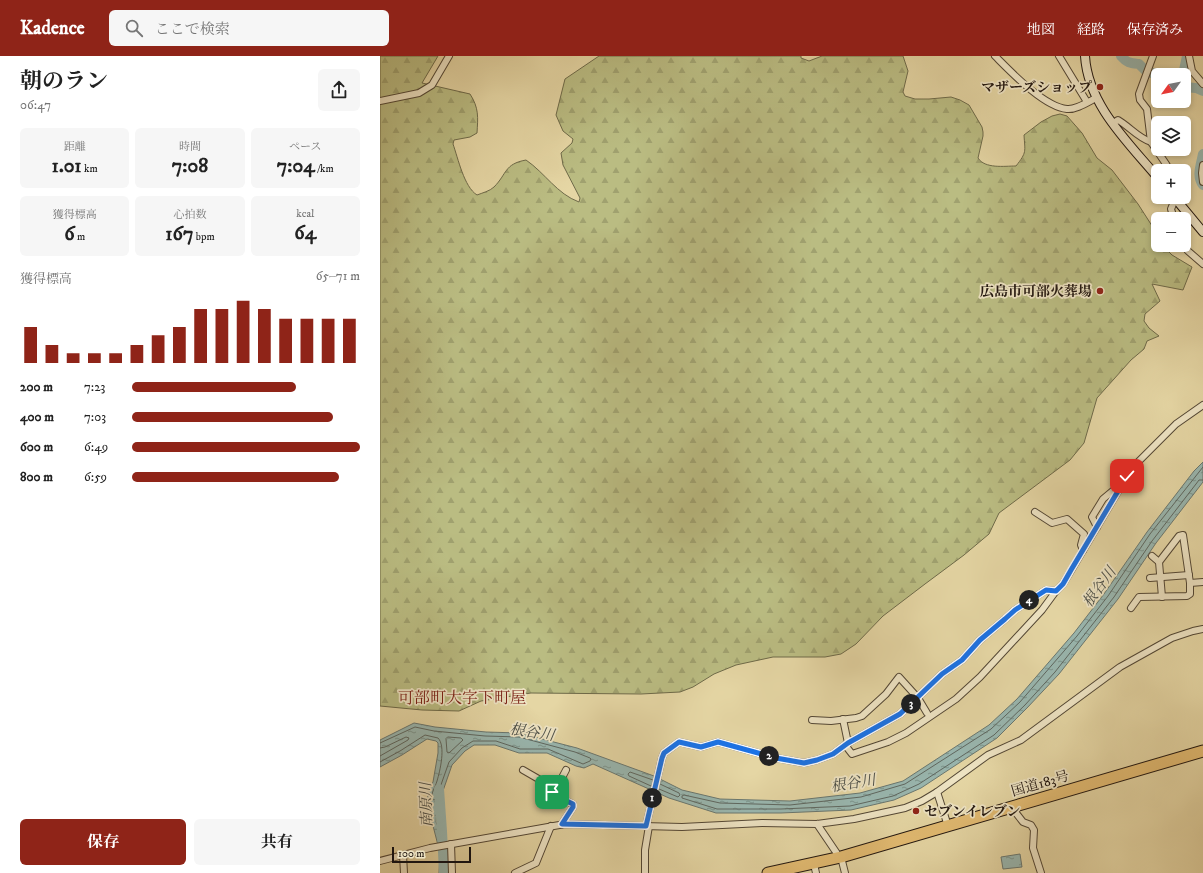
<!DOCTYPE html>
<html lang="ja">
<meta charset="utf-8">
<style>
body{margin:0;font-family:"IM FELL DW Pica","Noto Serif JP",serif;background:#f6f6f6;color:#222;height:100vh;display:flex;flex-direction:column;font-size:15px;white-space:nowrap}
*{box-sizing:border-box;margin:0}
p{font-size:13px;color:#767676}
.icon{flex:none;width:22px;height:22px;fill:none;stroke:currentColor;stroke-width:2;stroke-linecap:round;stroke-linejoin:round}
.map{position:relative;flex:1;overflow:hidden}
.sheet{display:flex;flex-direction:column;background:#fff;width:380px}
.sheet>*{flex:none}
.needle{width:26px;rotate:237deg}
.fabs{position:absolute;left:771px;top:12px;display:grid;gap:8px}
.fabs a{display:grid;place-items:center;width:40px;height:40px;border-radius:6px;background:#fff;box-shadow:0 2px 6px #0003;font-size:20px}
.scale{position:absolute;left:12px;bottom:10px;width:79px;box-sizing:border-box;padding-left:4px;border:2px solid #221710;border-top:0;font-size:11px;line-height:14px;white-space:nowrap;color:#221710;-webkit-text-stroke:3px #eee4c4;paint-order:stroke}
.pin{position:absolute;display:grid;place-items:center;width:34px;height:34px;color:#fff;margin:-17px;border-radius:8px;box-shadow:0 2px 6px #0006}
.km{position:absolute;width:20px;height:20px;margin:-10px;border-radius:50%;background:#222;color:#fff;font-size:11px;line-height:20px;text-align:center}
.round{display:grid;place-items:center;flex:none;width:42px;height:42px;border-radius:6px;background:#f6f6f6}
.overview{display:flex;align-items:center;justify-content:space-between;height:68px;padding:0 20px}
h1{font-size:22px;font-weight:700;line-height:30px}
.figures{display:grid;grid-template-columns:repeat(3,1fr);gap:6px;height:68px;padding:4px 20px}
.figures div{display:grid;align-content:center;border-radius:6px;background:#f6f6f6;text-align:center}
.figures b{font-size:20px;font-weight:700}
.figures small{font-size:11px;font-weight:400}
.figures p{font-size:11px}
.chart{height:112px;padding:8px 20px}
.chart p{display:flex;justify-content:space-between}
.chart svg{width:100%;height:72px;margin-top:4px;stroke:#8f2418;stroke-width:6}
.action{display:flex;gap:8px;margin-top:auto;padding:8px 20px}
.action a{flex:1;height:46px;border-radius:6px;background:#8f2418;color:#fff;font-size:16px;font-weight:700;line-height:46px;text-align:center}
.action a+a{background:#f6f6f6;color:#222}
ul{padding:0 20px;list-style:none;font-size:13px}
li{display:grid;grid-template-columns:64px 48px 1fr;align-items:center;height:30px}
li i{height:10px;border-radius:5px;background:#8f2418}
header{display:flex;align-items:center;gap:24px;box-sizing:border-box;height:56px;padding:0 20px;background:#8f2418;color:#fff}
header strong{font-size:19px}
nav{display:flex;gap:22px;margin-inline-start:auto;font-size:14px}
.search{width:280px;height:36px;background:#f6f6f6;display:flex;align-items:center;gap:10px;box-sizing:border-box;padding:0 14px;border-radius:6px;color:#767676;font-size:15px}
main{display:flex;flex:1;min-height:0}
.map>svg:first-child{display:block}
</style>
<header>
<strong>Kadence</strong>
<div class="search"><svg class="icon" aria-label="search" viewBox="0 0 24 24"><circle cx="10" cy="10" r="6"/><path d="M15 15l6 6"/></svg>ここで検索</div>
<nav><a>地図</a><a>経路</a><a>保存済み</a></nav>
</header>
<main>
<section class="sheet">
<div class="overview"><div><h1>朝のラン</h1><p>06:47</p></div><a class="round"><svg class="icon" aria-label="share" viewBox="0 0 24 24"><path d="M12 15V3M7 8l5-5 5 5M5 13v7h14v-7"/></svg></a></div>
<div class="figures">
<div><p>距離</p><b>1.01<small> km</small></b></div>
<div><p>時間</p><b>7:08</b></div>
<div><p>ペース</p><b>7:04<small> /km</small></b></div>
</div>
<div class="figures">
<div><p>獲得標高</p><b>6<small> m</small></b></div>
<div><p>心拍数</p><b>167<small> bpm</small></b></div>
<div><p>kcal</p><b>64</b></div>
</div>
<div class="chart"><p><span>獲得標高</span>65–71 m</p>
<svg viewBox="0 0 160 44" preserveAspectRatio="none"><path d="M5 44V22M15 44V33M25 44V38M35 44V38M45 44V38M55 44V33M65 44V27M75 44V22M85 44V11M95 44V11M105 44V6M115 44V11M125 44V17M135 44V17M145 44V17M155 44V17"/></svg>
</div>
<ul>
<li><b>200 m</b>7:23<i style="width:72%"></i></li>
<li><b>400 m</b>7:03<i style="width:88%"></i></li>
<li><b>600 m</b>6:49<i style="width:100%"></i></li>
<li><b>800 m</b>6:59<i style="width:91%"></i></li>
</ul>
<div class="action"><a>保存</a><a>共有</a></div>
</section>
<div class="map">
<svg width="823" height="817" viewBox="0 0 823 817">
<defs>
<pattern id="forest-firs" width="22" height="20" patternUnits="userSpaceOnUse"><rect width="22" height="20" fill="#babc82"/><path d="M5 1l3.5 6h-7zM16 11l3.5 6h-7z" fill="#a0a16f"/></pattern>
<pattern id="water-ripples" width="26" height="14" patternUnits="userSpaceOnUse"><rect width="26" height="14" fill="#99b7b0"/><path d="M2 4q2-2 4 0t4 0M15 11q2-2 4 0t4 0" fill="none" stroke="#7c948e"/></pattern>
</defs>
<rect width="100%" height="100%" fill="#e5d6a4"/>
<filter id="stains"><feTurbulence type="fractalNoise" baseFrequency=".005" numOctaves="4"/><feColorMatrix values="0 0 0 0 .2 0 0 0 0 .09 0 0 0 0 .02 0 0 0 .5 -.17"/></filter>
<radialGradient id="worn" r=".72"><stop offset=".6" stop-color="#630" stop-opacity="0"/><stop offset="1" stop-color="#630" stop-opacity=".3"/></radialGradient>
<path fill="url(#forest-firs)" stroke="#6e6a49" d="M0,0H58L42,27L90,38C99,52 98,61 97,77L90,81L74,84L73,88C78,102 84,131 97,139C102,137 110,135 114,131C127,118 124,108 146,104C165,117 177,138 199,146L200,142L183,109L181,97L192,87L193,83L183,75L176,59L185,23L219,0H421V2L429,5L442,0H523L528,15L523,36L525,40L535,43H549L571,41L580,44L589,49L602,71L603,76V80L598,102C605,113 624,110 636,110C647,96 645,96 644,79L661,66L672,60L680,58L687,60L702,77L717,102L732,114L758,148L776,176L778,189H782L792,199L812,211L803,234L772,228L780,245L765,258L764,265L769,272L779,280L767,285L764,293L751,304L717,342L704,387L690,404L619,457L609,478L584,499L545,528L503,560L476,588L461,598L445,601H393L356,609L334,618L313,631L300,636L261,638L151,637L101,645L79,655L42,654L0,650Z"/>
<g fill="url(#water-ripples)" stroke="#697770">
<polygon points="823,406 823,426 776,487 738,543 679,618 647,652 617,682 541,732 514,744 471,754 401,757 336,757 289,742 213,708 204,712 196,710 167,697 139,697 115,689 94,689 85,695 72,709 57,752 56,766 65,786 67,814 67,817 59,817 60,797 52,766 47,736 53,726 58,697 58,687 56,685 47,683 22,699 0,711 0,684 34,667 55,671 106,676 139,677 197,692 274,720 302,734 340,743 410,745 480,737 523,725 609,669 637,643 694,577 724,538 767,476 814,415"/>
<polygon points="640,798 642,811 623,813 621,801"/>
</g>
<g fill="none" stroke-linecap="round" stroke-linejoin="round">
<g stroke="#5e6760" stroke-width="1">
<polyline points="823,411 770,478 728,540 697,580 640,646 611,673 525,728 481,741 410,749 340,747 304,739 302,740 302,742 337,753 401,753 470,750 513,740 539,728 614,679 645,649 675,616 734,541 772,485 816,428 819,424 823,424"/>
<polygon points="68,681 81,682 83,684 69,697 67,696 66,683"/>
<path d="M0,687L35,671L54,675L105,680L139,681L195,696L210,702L211,703L210,705L203,708L168,693H140L116,685H93L82,692L69,706L56,743L54,744L52,743C51,736 55,732 57,725C60,715 66,690 58,682L45,679L20,695L0,706"/>
<polyline points="0,692 5,691 26,681 29,682 28,684 0,700"/>
<polyline points="271,730 249,720 248,718 250,716 273,724"/>
<polyline points="279,733 298,741 300,739 299,737 280,728"/>
</g>
<g stroke="#99b7b0" stroke-width="10">
<path d="M741,0C747,7 750,7 759,8L767,16L783,19"/>
<polyline points="803,19 807,0"/>
<polyline points="804,31 816,32 823,35"/>
<path d="M823,98C821,109 816,120 823,129"/>
<polyline points="59,733 62,775 64,817"/>
</g>
<g stroke="#534735" stroke-width="8">
<g id="street">
<path d="M615,0C631,16 664,51 687,53C696,54 708,46 716,42"/>
<polyline points="679,0 707,46"/>
<polyline points="773,0 759,38 760,44 767,53 771,86 786,108 790,115"/>
<polyline points="809,0 812,15 823,28"/>
<polyline points="0,45 39,37 52,29 69,0"/>
<path d="M733,67L738,64C750,71 758,82 771,86"/>
<polyline points="823,109 822,117 823,126"/>
<polyline points="794,163 791,153 796,141"/>
<polyline points="803,189 808,195 823,208"/>
<polyline points="655,456 672,467 687,463 704,478 701,489 703,494"/>
<polyline points="717,471 712,461 723,443 741,428"/>
<polyline points="772,500 779,506 782,541"/>
<polyline points="770,522 809,519"/>
<polyline points="810,527 823,526"/>
<polyline points="676,535 683,528 743,427 758,406 796,368 823,349"/>
<polyline points="751,552 759,541 807,540 810,538 810,527 803,479 799,480 779,506"/>
<polyline points="463,663 468,687"/>
<polyline points="432,664 451,665 476,662 482,660 506,638 519,621 538,642 547,657"/>
<polyline points="143,714 162,725 178,741 193,748 193,751 182,768"/>
<polyline points="557,736 568,770"/>
<polyline points="174,737 186,714"/>
<polyline points="632,751 636,757 643,766 651,769 654,774 653,792 661,817"/>
<polyline points="437,768 460,802"/>
<polyline points="266,770 282,702 284,697 299,686 321,691 338,686 396,702 424,707 437,704 453,698 468,687 520,658 562,618 582,604 600,584 625,563 635,554 666,534 676,535 662,554 600,621 576,643 526,677 508,686 472,698 465,689"/>
<polyline points="71,788 72,817"/>
<polyline points="23,799 24,817"/>
<polyline points="461,801 465,817"/>
<polyline points="0,805 50,792 185,768 302,771 382,767 437,768 474,763 525,752 542,745 557,736 608,699 641,684 740,611 792,582 813,575 823,573"/>
<polyline points="434,808 436,817"/>
<polyline points="135,817 156,807 171,770"/>
<polyline points="265,817 265,794 269,770"/>
</g>
</g>
<g stroke="#221710" stroke-width="10">
<g id="secondary">
<path d="M705,0C708,49 748,86 778,122"/>
<polyline points="794,141 823,176"/>
</g>
</g>
<g stroke="#221710" stroke-width="13">
<polyline id="highway" points="388,817 461,801 823,695"/>
</g>
<use href="#street" stroke="#eee4c4" stroke-width="6"/>
<use href="#secondary" stroke="#eee4c4" stroke-width="8"/>
<use href="#highway" stroke="#e2bb72" stroke-width="11"/>
</g>
<g fill="none" stroke-linecap="round" stroke-linejoin="round">
<g stroke="#fff" stroke-width="8">
<polyline id="route" points="172,736 178,741 193,748 193,751 182,768 266,770 282,702 284,697 299,686 321,691 338,686 396,702 424,707 437,704 453,698 468,687 520,658 562,618 582,604 600,584 625,563 635,554 666,534 676,535 683,528 691,514 747,420"/>
</g>
<use href="#route" stroke="#1a73e8" stroke-width="5"/>
</g>
<g fill="#8f2418" stroke="#eee4c4" stroke-width="1.5">
<circle cx="720" cy="31" r="4"/>
<circle cx="720" cy="235" r="4"/>
<circle cx="536" cy="755" r="4"/>
</g>
<g text-anchor="middle" stroke-width="3.5" stroke-linejoin="round" paint-order="stroke">
<g font-size="14" font-weight="bold" fill="#221710" stroke="#eee4c4" text-anchor="end">
<text x="712" y="36">マザーズショップ</text>
<text x="712" y="240">広島市可部火葬場</text>
<text x="544" y="760" text-anchor="start">セブンイレブン</text>
</g>
<g font-size="14" fill="#221710" stroke="#eee4c4">
<text transform="translate(660 727) rotate(-16)" y="5">国道183号</text>
</g>
<g font-size="15" font-style="italic" fill="#4c4f48" stroke="#eee4c4">
<text transform="translate(719 531) rotate(-54)" y="5">根谷川</text>
<text transform="translate(152 676) rotate(9)" y="5">根谷川</text>
<text transform="translate(473 727) rotate(-9)" y="5">根谷川</text>
<text transform="translate(46 749) rotate(-92)" y="5">南原川</text>
</g>
<g font-size="16" fill="#7a1f14" stroke="#eee4c4">
<text x="82" y="647">可部町大字下町屋</text>
</g>
</g>
<rect width="100%" height="100%" filter="url(#stains)"/>
<rect width="100%" height="100%" fill="url(#worn)"/>
</svg>
<div class="fabs">
<a><svg class="needle" viewBox="-14 -14 28 28"><path d="M0-13l5 13h-10z" fill="#e53935"/><path d="M0 13l5-13h-10z" fill="#767676"/></svg></a>
<a><svg class="icon" aria-label="layers" viewBox="0 0 24 24"><path d="M12 4l9 5-9 5-9-5zM3 14l9 5 9-5"/></svg></a>
<a>+</a>
<a>−</a>
</div>
<div class="scale">100 m</div>
<div class="pin" style="left:172px;top:736px;background:#1e9e55"><svg class="icon" aria-label="arrive" viewBox="0 0 24 24"><path d="M6 21V4h12l-3 4 3 4H6"/></svg></div>
<div class="pin" style="left:747px;top:420px;background:#d93025"><svg class="icon" aria-label="check" viewBox="0 0 24 24"><path d="M5 12l5 5 9-10"/></svg></div>
<b class="km" style="left:272px;top:742px">1</b>
<b class="km" style="left:389px;top:700px">2</b>
<b class="km" style="left:531px;top:648px">3</b>
<b class="km" style="left:649px;top:544px">4</b>
</div>
</main>
